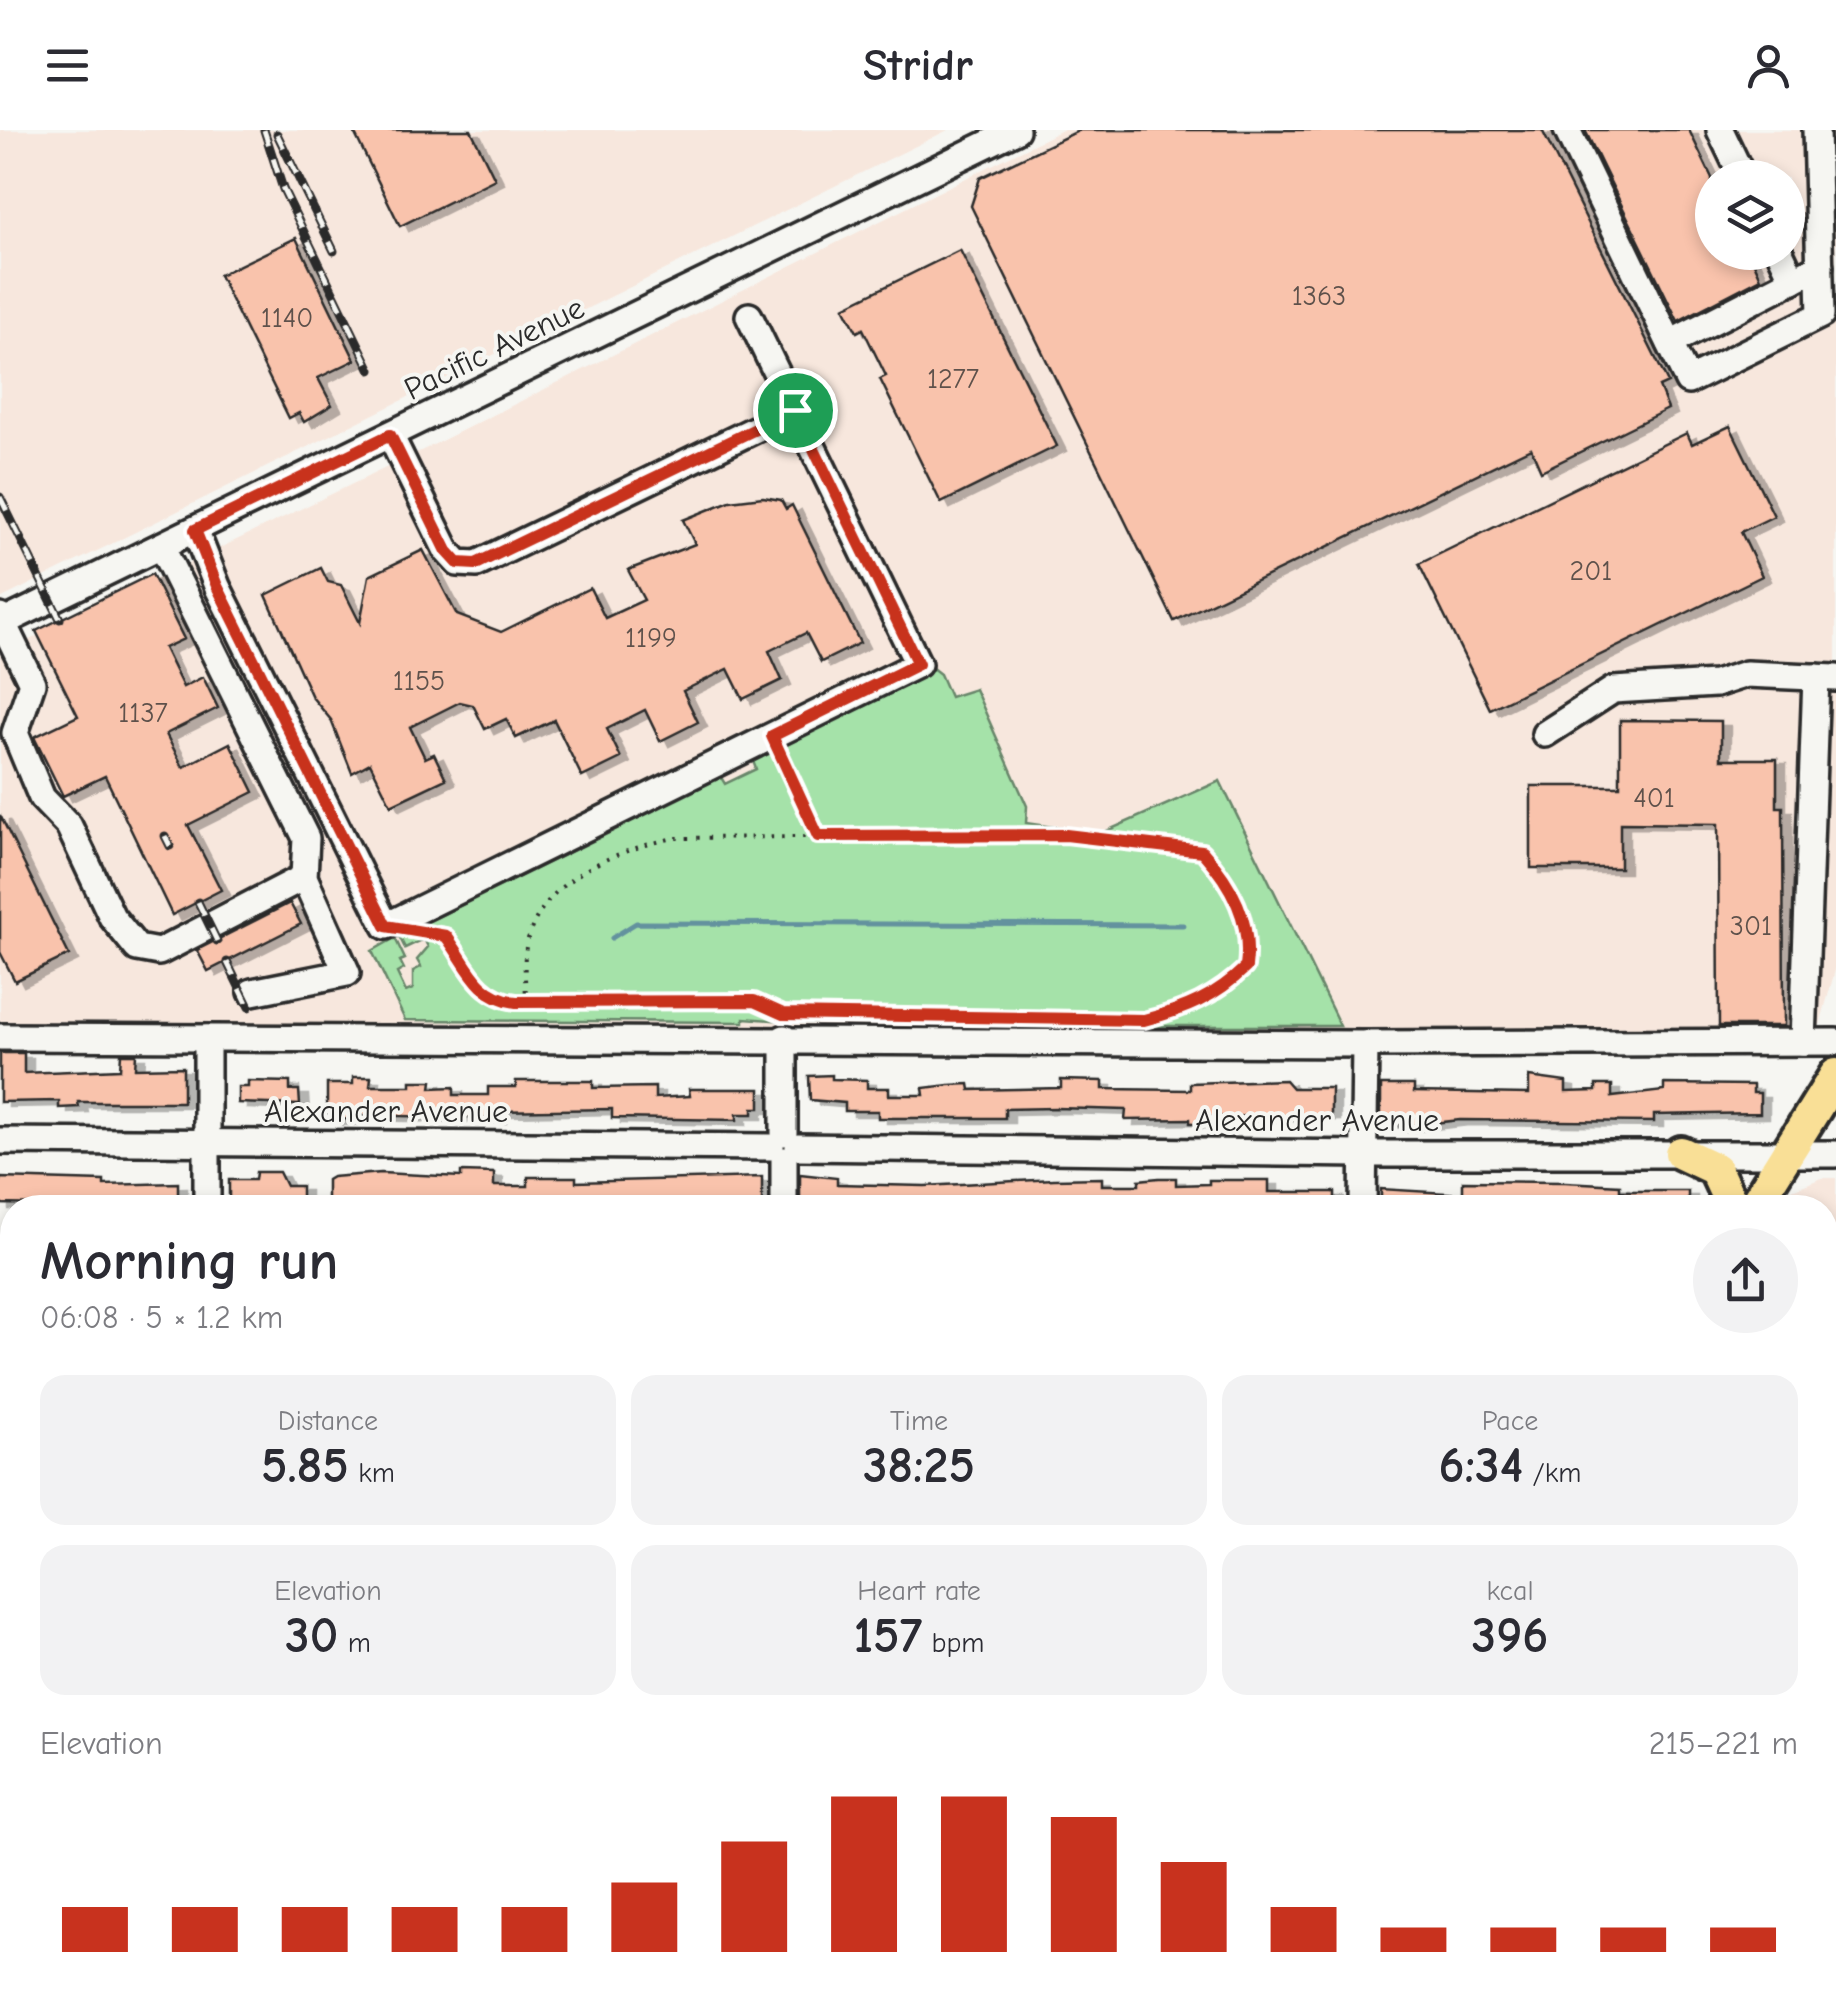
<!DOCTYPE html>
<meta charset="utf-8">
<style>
body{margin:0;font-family:"Comic Neue",sans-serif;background:#f2f2f3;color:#2b2b33;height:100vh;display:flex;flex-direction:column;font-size:38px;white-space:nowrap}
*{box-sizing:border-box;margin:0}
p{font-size:32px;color:#7c7c81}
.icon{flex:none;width:55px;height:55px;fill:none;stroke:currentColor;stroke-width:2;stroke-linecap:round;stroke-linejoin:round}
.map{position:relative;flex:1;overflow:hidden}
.drawer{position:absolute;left:0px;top:1065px;width:1838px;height:812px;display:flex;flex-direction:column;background:#fff;border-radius:40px 40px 0 0;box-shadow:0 5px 15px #0003}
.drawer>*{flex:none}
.fabs{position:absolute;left:1695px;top:30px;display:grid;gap:20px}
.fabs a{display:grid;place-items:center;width:110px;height:110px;border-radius:50%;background:#fff;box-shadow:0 5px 15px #0003;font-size:50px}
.pin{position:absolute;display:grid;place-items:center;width:85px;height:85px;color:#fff;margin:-42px;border:5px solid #fff;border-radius:50%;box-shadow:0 2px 10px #0007}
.round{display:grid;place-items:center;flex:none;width:105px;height:105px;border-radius:52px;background:#f2f2f3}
.overview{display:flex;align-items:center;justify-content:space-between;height:170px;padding:0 40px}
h1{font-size:55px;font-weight:800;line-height:75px}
.figures{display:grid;grid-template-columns:repeat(3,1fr);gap:15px;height:170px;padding:10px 40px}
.figures div{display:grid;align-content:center;border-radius:25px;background:#f2f2f3;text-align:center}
.figures b{font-size:50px;font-weight:800}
.figures small{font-size:28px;font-weight:400}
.figures p{font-size:28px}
.chart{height:280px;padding:20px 40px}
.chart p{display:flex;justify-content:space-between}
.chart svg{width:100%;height:180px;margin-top:10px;stroke:#c8321e;stroke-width:6}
header{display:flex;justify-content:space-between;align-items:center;height:130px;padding:0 40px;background:#fff;font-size:45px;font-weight:800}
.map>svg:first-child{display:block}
</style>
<header><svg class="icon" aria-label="menu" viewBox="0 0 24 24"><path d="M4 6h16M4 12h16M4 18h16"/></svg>Stridr<svg class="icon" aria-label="person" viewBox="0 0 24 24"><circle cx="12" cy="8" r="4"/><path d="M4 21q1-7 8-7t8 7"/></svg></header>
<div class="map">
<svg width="1836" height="1877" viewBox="0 0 1836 1877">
<defs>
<filter id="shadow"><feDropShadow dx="9" dy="5" stdDeviation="0" flood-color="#0004"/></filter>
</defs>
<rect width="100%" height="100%" fill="#f6f6f2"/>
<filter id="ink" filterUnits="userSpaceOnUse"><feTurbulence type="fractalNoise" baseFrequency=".01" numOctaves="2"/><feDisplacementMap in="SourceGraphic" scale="20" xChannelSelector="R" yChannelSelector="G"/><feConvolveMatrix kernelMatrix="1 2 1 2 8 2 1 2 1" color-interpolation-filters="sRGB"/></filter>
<g filter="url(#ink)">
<g fill="#f7e7dd" fill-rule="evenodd">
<polygon points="0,0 948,0 0,469"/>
<path d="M1062,0H1836V837L1816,909L0,898V524L427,318ZM1712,48H1788V122H1712Z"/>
<polygon points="1822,1048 1836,1048 1836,1220 1825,1221 1825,1078 1782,1077 1792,1060"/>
<rect x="0" y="1267" width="12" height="193"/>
<polygon points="1825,1591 1836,1592 1836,1877 1479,1877 1495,1865 1825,1865"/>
</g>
<g fill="#a5e2a9" stroke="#68866a" stroke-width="2.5">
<polygon points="931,537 940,544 950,567 975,559 1027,676 1026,693 1100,704 1220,651 1340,896 1102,896 1009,889 1008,893 835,892 835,888 816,888 815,893 744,888 744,892 405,890 372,821 395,808 405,829 400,831 404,839 397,843 406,862 413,859 413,841 421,837 417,830 428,817 424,809 405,818 399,806 623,696 622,691 719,644 725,654 756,639 750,623"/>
<polygon points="1836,1475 1836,1591 1825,1591 1825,1493"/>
<polygon points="295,1865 1383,1865 1364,1877 296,1877"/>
</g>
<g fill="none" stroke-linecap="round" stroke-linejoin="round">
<polyline stroke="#64929e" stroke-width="5" points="612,808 636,793 1183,795"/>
</g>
<g fill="#f9c3ac" stroke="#2b2b2b" stroke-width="2.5" filter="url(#shadow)">
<polygon points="353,0 471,0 495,49 400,96"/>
<polygon points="1080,0 1542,0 1668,253 1659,257 1668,279 1541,341 1531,318 1174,491 971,76 980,48"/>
<polygon points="1585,0 1689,0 1712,48 1712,122 1749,122 1761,148 1678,191"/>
<polygon points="296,108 355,230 318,248 332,275 304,292 299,283 289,288 219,145"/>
<polygon points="960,120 1057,316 941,373 880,249 886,246 863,199 857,202 844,177"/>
<polygon points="1730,296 1774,386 1741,402 1762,446 1490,579 1419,434 1687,303 1692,314"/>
<polygon points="763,367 781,370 786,379 792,375 860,513 821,532 806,503 769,521 782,550 743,569 728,539 683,561 698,592 660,611 645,580 607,599 621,628 582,647 554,590 516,608 506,589 485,599 473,575 460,572 410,597 425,628 434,624 446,649 391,675 370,633 352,643 331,590 312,567 266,465 321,438 328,452 341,455 360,493 369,446 423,420 457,485 501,502 590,458 605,488 644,470 628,440 695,414 683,390 730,371"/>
<polygon points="152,444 184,509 164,518 183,557 203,547 218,578 166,604 183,637 230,613 254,662 188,695 221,760 172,785 105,646 63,666 34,607 78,586 36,501"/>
<polygon points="1620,590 1721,591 1721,629 1777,629 1777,677 1783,677 1784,896 1719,896 1718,694 1620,693 1620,738 1531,738 1531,656 1620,656"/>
<polygon points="0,685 69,825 15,851 0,822"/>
<polygon points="290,773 301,794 208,841 197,820"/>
<polygon points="0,923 24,923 24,943 120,939 121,924 136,924 135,938 183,937 183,972 78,972 79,977 59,978 59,971 0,972"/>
<polygon points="832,945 832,949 867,950 867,958 889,958 889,965 924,965 923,958 949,955 969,954 970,960 1061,958 1061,950 1103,951 1103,959 1190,960 1190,953 1285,950 1292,958 1331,958 1331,985 1212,987 1212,993 1190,993 1190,989 1125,990 1126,980 1056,978 1005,979 1005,988 878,988 878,981 845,981 845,973 810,970 809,946"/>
<polygon points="353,947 371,947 370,956 411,956 411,951 432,951 431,958 454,957 454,965 488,965 488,957 516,957 516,951 593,951 593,958 655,957 655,968 690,966 689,959 760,959 760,978 753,978 753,984 737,984 737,990 612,988 612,979 497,981 497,988 350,985 350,989 333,990 333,983 327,983 327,954 353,954"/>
<polygon points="1529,947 1566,952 1566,962 1596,961 1596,955 1612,955 1612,967 1664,961 1664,954 1753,955 1753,963 1760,963 1760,983 1654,985 1654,992 1460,990 1399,997 1399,992 1381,993 1381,955 1414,955 1414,962 1529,964"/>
<polygon points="248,951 290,952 290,960 299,960 300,975 238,973 238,957 248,957"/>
<polygon points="256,1042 279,1042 286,1056 301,1056 301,1078 229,1078 229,1050 255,1050"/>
<polygon points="461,1042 494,1043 494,1056 528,1056 528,1047 576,1047 576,1052 762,1047 762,1078 558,1078 558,1073 513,1073 513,1078 327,1078 327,1050 332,1047 381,1043 461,1047"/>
<polygon points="800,1044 837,1048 837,1054 925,1056 1054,1049 1102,1048 1102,1055 1139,1055 1139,1050 1159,1048 1176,1048 1176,1055 1209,1054 1209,1050 1269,1050 1269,1062 1335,1062 1335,1078 800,1078"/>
<polygon points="0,1048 104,1051 104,1055 178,1053 178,1078 0,1074"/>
<polygon points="1463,1051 1565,1052 1620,1055 1620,1061 1688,1061 1688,1078 1381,1078 1381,1059 1463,1064"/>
</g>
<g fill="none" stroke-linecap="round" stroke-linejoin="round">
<g stroke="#2b2b2b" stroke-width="32">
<g id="minor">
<polyline points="1567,0 1688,251 1821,185 1816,0"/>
<polyline points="1720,0 1743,48"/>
<polyline points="1780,122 1793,150"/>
<polyline points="1670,213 1820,136"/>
<polyline points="390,305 447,421 458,433 477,434 795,280"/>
<polyline points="195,400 217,456 386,796 918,534 749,186"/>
<polyline points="161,416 306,708 304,747 347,843 252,862"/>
<polyline points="0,487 32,553 15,603 42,668 69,696 112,787 137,818 159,822 304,747"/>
<polyline points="0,494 1016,0"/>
<polyline points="1545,604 1613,560 1715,554 1746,544 1836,548"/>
<polyline points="0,907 1365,914 1836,912"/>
<polyline points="1803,912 1816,547"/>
<polyline points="784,1003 784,908"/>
<polyline points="0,1011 771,1017"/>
<polyline points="798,1017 1363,1024 1836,1024"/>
<polyline points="207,1078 207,908"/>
<polyline points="784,1078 784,1030"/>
<polyline points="1363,1078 1365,914"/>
<polyline points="0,1124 12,1124"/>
<polyline points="0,1470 12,1470"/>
<polyline points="0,1515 12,1547"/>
<polyline points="0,1581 12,1611"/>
</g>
</g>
<g stroke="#2b2b2b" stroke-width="40">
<g id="major">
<polyline points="1681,1023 1715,1039 1733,1078"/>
<polyline points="1753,1078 1836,945"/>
<polyline points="0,1228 12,1228"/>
<polyline points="1825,1249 1836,1249"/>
<polyline points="0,1253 12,1252"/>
</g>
</g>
<g stroke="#2b2b2b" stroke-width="4" stroke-dasharray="2.5 8" stroke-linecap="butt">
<polyline points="780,624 818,706"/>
<path d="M424,803L446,806C465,831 473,859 504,870L754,871L783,886"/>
<path d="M526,872C526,855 523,834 526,817C540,748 615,721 674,708L1066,705L1202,721C1284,815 1256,860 1144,889L783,884"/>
</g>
<use href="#minor" stroke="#f6f6f2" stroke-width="25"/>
<use href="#major" stroke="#f9df96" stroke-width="32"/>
<g stroke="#2b2b2b" stroke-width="9">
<g id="rail">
<polyline points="264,0 283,59 371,240"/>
<polyline points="277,4 334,121"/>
<polyline points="0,367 60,489"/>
<polyline points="165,706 170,716"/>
<polyline points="198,772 217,811"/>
<polyline points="227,832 249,877"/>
<polyline points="1825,1390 1836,1367"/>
<polyline points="1402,1877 1419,1865"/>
</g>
</g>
<use href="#rail" stroke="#f6f6f2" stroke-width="5" stroke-dasharray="15" stroke-linecap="butt"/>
</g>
</g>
<g fill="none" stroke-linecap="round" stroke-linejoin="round" filter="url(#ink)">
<g stroke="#fff" stroke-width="20">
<path id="route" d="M795,280L918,534L772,606L818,706L1066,705L1202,721C1232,755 1252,791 1246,837C1215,867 1186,879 1144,890L783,884L754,871L516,872C476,867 468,835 446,806L386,796L217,456L195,400L390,305L447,421L458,433L476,434Z"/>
</g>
<use href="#route" stroke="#c8321e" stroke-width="12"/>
</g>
<g text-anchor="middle" stroke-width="8" stroke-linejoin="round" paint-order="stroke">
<g font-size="28" fill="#5e514b">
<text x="1319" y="175">1363</text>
<text x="287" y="197">1140</text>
<text x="953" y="258">1277</text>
<text x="1591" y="450">201</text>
<text x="651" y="517">1199</text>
<text x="419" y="560">1155</text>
<text x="143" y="592">1137</text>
<text x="1654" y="677">401</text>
<text x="1751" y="805">301</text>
</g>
<g font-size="32" fill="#2b2b2b" stroke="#f6f6f2">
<text transform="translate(494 218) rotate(-26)" y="11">Pacific Avenue</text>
<text x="386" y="992">Alexander Avenue</text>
<text x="1317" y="1001">Alexander Avenue</text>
</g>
</g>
</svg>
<div class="fabs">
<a><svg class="icon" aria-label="layers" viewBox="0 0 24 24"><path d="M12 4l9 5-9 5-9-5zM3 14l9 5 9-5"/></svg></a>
</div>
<div class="pin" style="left:795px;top:280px;background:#1e9e55"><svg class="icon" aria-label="arrive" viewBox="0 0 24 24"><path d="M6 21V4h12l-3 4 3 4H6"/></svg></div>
<section class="drawer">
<div class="overview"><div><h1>Morning run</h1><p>06:08 · 5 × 1.2 km</p></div><a class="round"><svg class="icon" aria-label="share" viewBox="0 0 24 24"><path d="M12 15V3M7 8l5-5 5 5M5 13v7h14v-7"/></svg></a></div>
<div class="figures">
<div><p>Distance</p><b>5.85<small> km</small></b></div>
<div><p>Time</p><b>38:25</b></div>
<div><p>Pace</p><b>6:34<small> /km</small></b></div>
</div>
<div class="figures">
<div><p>Elevation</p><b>30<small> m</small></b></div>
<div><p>Heart rate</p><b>157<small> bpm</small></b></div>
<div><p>kcal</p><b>396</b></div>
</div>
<div class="chart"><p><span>Elevation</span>215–221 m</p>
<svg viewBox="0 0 160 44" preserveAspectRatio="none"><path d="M5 44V33M15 44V33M25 44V33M35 44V33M45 44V33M55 44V27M65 44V17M75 44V6M85 44V6M95 44V11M105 44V22M115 44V33M125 44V38M135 44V38M145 44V38M155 44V38"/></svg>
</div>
</section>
</div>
